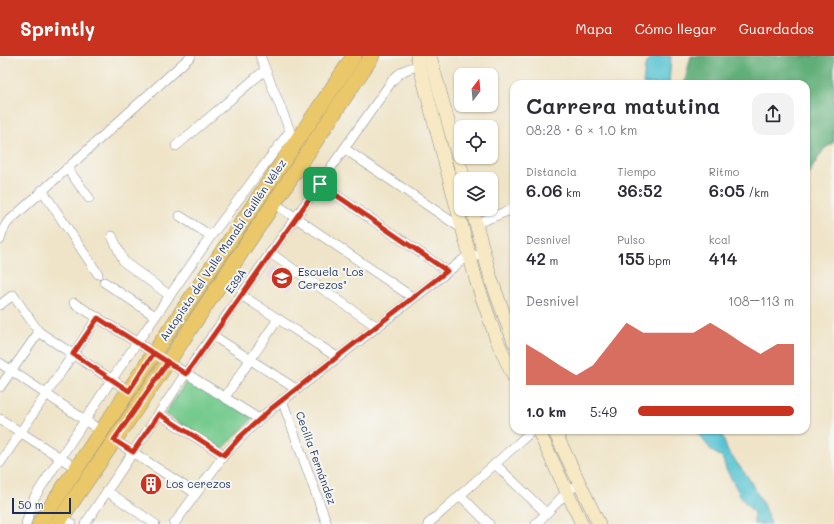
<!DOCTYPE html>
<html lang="es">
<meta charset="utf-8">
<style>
body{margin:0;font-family:Mali,sans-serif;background:#f2f2f3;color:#2b2b33;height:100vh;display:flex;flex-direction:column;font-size:15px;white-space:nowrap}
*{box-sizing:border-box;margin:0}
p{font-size:13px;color:#7c7c81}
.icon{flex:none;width:22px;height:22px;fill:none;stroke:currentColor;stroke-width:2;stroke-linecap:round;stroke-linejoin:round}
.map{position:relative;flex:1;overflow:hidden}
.side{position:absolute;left:510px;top:24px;width:300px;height:354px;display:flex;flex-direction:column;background:#fff;border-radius:12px;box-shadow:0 1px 3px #0004}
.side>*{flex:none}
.needle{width:26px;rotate:16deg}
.controls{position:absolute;left:454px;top:12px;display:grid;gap:8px}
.controls a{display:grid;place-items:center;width:44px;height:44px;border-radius:8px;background:#fff;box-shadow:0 1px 3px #0004;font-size:20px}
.scale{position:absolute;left:12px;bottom:10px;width:59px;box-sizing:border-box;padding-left:4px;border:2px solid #1b2f5e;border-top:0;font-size:11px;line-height:14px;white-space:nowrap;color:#1b2f5e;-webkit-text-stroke:3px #f6f6f2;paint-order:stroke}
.pin{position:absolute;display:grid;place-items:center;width:34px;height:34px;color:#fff;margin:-17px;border-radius:8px;box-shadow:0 2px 6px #0006}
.round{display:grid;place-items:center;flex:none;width:42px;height:42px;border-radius:12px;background:#f2f2f3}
.overview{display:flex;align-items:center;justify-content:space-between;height:68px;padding:0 16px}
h1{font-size:22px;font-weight:600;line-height:30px}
.stats{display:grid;grid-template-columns:repeat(3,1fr);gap:6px;height:68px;padding:4px 16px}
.stats div{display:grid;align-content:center}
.stats b{font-size:17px;font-weight:600}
.stats small{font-size:11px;font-weight:400}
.stats p{font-size:11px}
.chart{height:112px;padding:8px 16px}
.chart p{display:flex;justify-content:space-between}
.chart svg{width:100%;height:72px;margin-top:4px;fill:#c8321e;opacity:.7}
ul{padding:0 16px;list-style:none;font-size:13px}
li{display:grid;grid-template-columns:64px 48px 1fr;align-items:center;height:30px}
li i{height:10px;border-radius:5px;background:#c8321e}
header{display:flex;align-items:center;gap:24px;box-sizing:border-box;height:56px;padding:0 20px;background:#c8321e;color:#fff}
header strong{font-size:19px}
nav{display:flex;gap:22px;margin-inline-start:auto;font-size:14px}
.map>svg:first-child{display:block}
</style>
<header>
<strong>Sprintly</strong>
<nav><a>Mapa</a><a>Cómo llegar</a><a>Guardados</a></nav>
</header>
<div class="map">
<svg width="834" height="468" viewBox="0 0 834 468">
<rect width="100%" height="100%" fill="#f6f6f2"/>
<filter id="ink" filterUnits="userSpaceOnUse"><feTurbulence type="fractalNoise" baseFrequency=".025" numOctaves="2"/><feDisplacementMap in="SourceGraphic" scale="8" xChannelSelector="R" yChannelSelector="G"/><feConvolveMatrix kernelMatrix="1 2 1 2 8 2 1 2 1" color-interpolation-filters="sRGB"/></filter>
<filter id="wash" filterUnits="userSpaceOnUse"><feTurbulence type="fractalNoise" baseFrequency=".012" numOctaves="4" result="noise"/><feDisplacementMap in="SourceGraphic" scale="16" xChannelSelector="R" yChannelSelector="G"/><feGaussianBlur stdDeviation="0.9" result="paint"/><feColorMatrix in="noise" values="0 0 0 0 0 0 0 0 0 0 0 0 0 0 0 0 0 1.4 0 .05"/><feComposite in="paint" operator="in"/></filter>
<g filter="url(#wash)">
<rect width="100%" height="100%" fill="#efe4c8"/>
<polygon fill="#e6d2f0" points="274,209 297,225 290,234 268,219"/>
<polygon fill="#75ca8d" stroke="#487c76" points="188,323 253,362 223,393 165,358"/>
<polygon fill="#60ae78" stroke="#3e6e6b" points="691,0 834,0 834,86 824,93 806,122 806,28 684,28"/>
<g fill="#58c4d1" stroke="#3a7a98">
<polygon points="650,0 671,0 669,28 643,28 645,11"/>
<polygon points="695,374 718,374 723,381 727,394 749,423 762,446 771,468 754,468 754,457 743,444 726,413 722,401 713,396"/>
</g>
</g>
<g filter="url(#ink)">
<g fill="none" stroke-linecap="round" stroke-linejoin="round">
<g stroke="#858a93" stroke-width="10">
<g id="minor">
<polyline points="260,0 292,80"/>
<polyline points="176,90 265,14"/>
<polyline points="345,93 461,172"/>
<polyline points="67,112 89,142"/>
<polyline points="320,128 447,215"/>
<polyline points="42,134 98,218"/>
<polyline points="274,147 412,241"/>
<polyline points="180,160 211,180"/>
<polyline points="475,168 505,156 514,153"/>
<polyline points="112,180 124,206 169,239"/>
<polyline points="0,184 2,176 7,167 191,0"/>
<polyline points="270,197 376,270"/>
<polyline points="104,226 155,260"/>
<polyline points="241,239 337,301"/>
<polyline points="74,247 259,363"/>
<polyline points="0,249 13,239 39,276 129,335"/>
<polyline points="212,279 296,333"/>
<polyline points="0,307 101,375"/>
<polyline points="0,331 39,276"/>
<polyline points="225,341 278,263"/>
<polyline points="282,344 327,468"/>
<polyline points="159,358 224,399"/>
<polyline points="0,363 76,412"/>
<polyline points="114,384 195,437"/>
<polyline points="0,407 98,261"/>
<polyline points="495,408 546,457"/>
<polyline points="107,435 155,468"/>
<polyline points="460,439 489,468"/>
<polyline points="62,461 72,468"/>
<polyline points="26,468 34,442 112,323 211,180 290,75"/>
<path d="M85,468L186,317L392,25C400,15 408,12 419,10"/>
<polyline points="174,468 224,399 259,363 469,199 484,200"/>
<polyline points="428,468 533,374"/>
<polyline points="536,468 567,436 579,427"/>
</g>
</g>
<g stroke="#858a93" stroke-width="14">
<g id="secondary">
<polyline points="417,0 476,224 496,282 514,322"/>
<polyline points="430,0 464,123"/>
<polyline points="472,153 491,223 514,286"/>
<polyline points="538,374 582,468"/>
<polyline points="554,374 599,468"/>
</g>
</g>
<g stroke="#858a93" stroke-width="16">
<g id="primary">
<polyline points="39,468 354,0"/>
<polyline points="57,468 168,306 372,0"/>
</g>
</g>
<use href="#minor" stroke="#fff" stroke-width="9"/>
<use href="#secondary" stroke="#f7e9c3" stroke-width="13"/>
<use href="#primary" stroke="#eac769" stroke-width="15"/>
</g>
</g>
<g fill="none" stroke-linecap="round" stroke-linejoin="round" filter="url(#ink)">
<g stroke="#fff" stroke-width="8">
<polyline id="route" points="320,128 186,318 98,262 73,298 129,335 154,297 168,306 114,384 133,396 159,358 224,399 241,380 272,352 447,215 320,128"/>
</g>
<use href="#route" stroke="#c8321e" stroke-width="5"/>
</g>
<defs>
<g id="school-disc" transform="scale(1.15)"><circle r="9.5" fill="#c8321e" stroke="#f6f6f2"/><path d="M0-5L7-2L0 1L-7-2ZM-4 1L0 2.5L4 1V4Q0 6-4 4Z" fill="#fff"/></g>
<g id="building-disc" transform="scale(1.15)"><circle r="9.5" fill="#c8321e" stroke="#f6f6f2"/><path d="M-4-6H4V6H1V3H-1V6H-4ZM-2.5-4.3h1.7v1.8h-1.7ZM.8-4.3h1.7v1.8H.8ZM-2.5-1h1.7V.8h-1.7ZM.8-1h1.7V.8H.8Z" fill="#fff"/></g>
</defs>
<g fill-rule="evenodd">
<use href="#school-disc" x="282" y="222"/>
<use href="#building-disc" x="151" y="428"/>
</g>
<g text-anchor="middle" stroke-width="4" stroke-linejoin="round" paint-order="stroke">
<g font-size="11" fill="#1b2f5e" stroke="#f6f6f2">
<text transform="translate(223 194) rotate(-56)" y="4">Autopista del Valle Manabí Guillén Vélez</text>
<text transform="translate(236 225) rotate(-55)" y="4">E39A</text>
<text transform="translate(316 402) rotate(70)" y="4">Cecilia Fernández</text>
</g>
<g font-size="11" fill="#1b2f5e" stroke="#f6f6f2" text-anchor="start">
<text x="298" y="220">Escuela "Los<tspan x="298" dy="13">Cerezos"</tspan></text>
<text x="166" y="432">Los cerezos</text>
</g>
</g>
</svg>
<div class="controls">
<a><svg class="needle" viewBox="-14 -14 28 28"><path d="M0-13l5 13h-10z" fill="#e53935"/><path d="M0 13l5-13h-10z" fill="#7c7c81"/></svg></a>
<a><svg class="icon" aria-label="locate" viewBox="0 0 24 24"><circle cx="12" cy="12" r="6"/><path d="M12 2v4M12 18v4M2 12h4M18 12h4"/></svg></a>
<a><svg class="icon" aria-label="layers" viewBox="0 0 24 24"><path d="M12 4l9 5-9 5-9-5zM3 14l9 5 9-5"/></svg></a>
</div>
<div class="scale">50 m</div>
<div class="pin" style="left:320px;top:128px;background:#1e9e55"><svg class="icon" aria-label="arrive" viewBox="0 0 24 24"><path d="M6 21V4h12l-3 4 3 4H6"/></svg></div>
<section class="side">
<div class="overview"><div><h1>Carrera matutina</h1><p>08:28 · 6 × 1.0 km</p></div><a class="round"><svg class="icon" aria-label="share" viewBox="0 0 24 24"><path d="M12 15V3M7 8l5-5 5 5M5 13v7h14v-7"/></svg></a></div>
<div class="stats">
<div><p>Distancia</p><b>6.06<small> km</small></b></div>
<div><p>Tiempo</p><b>36:52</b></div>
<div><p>Ritmo</p><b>6:05<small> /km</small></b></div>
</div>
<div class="stats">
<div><p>Desnivel</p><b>42<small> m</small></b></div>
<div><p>Pulso</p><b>155<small> bpm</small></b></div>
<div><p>kcal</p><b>414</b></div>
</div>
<div class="chart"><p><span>Desnivel</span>108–113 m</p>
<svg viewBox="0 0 160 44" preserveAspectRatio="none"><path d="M0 44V19L10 25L20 32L30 38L40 32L50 19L60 6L70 12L80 12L90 12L100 12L110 6L120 12L130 19L140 25L150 19L160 19V44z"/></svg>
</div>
<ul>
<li><b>1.0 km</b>5:49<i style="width:100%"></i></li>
</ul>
</section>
</div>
